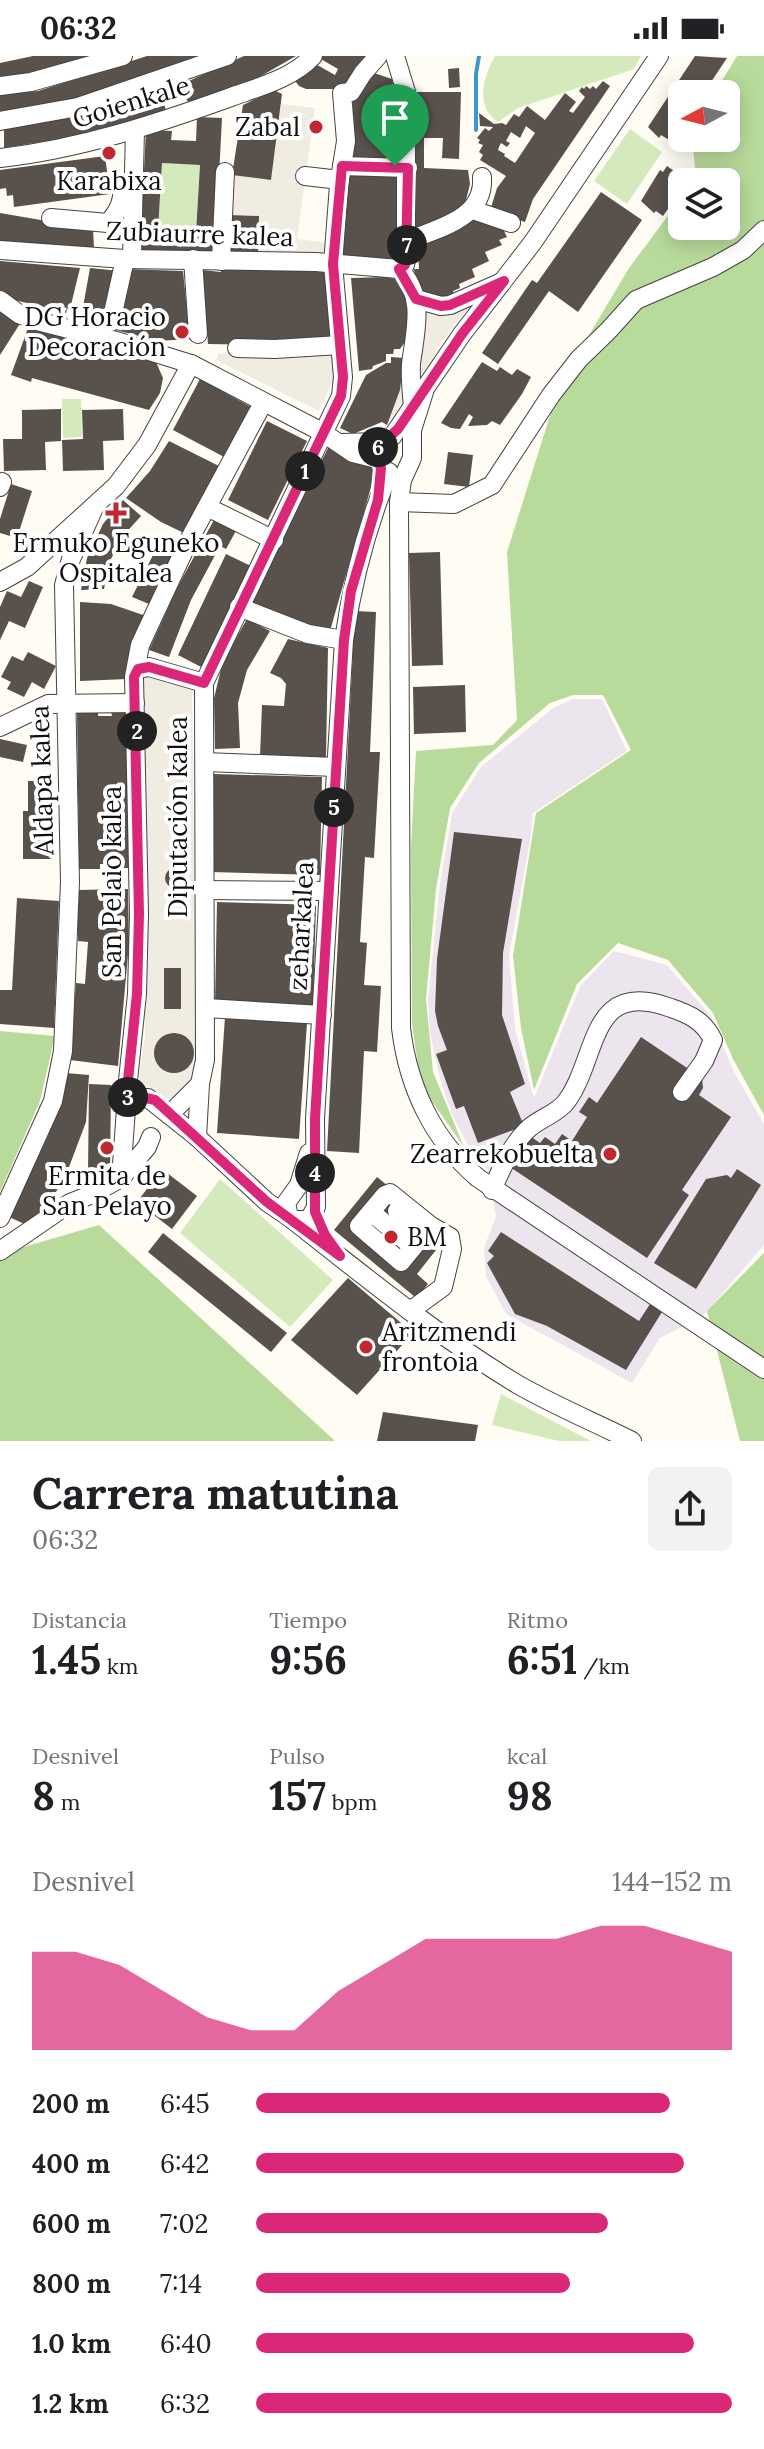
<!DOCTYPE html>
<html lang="es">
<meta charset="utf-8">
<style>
body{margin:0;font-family:Lora,serif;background:#f2f2f2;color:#202124;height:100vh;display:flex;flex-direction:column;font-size:30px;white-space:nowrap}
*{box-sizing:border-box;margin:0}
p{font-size:26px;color:#757577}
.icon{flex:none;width:44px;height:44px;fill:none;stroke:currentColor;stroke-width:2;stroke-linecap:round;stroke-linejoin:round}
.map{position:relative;height:1385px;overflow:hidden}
.panel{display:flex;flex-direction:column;background:#fff;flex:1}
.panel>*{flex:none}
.needle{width:52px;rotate:263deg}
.fabs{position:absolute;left:668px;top:24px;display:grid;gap:16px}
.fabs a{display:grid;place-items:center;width:72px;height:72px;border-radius:12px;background:#fff;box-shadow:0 4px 20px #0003;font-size:40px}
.pin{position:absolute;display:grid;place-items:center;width:68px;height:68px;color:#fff;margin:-82px -34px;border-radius:50% 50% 50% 0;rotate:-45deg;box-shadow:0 0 8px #0007}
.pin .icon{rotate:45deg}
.km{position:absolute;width:40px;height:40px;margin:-20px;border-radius:50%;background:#222;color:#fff;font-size:22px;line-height:40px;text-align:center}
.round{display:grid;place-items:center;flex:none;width:84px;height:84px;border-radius:12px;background:#f2f2f2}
.summary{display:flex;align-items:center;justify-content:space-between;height:136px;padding:0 32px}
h1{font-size:44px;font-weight:800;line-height:60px}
.stats{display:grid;grid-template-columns:repeat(3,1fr);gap:12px;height:136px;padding:8px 32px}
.stats div{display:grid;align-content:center}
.stats b{font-size:40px;font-weight:800}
.stats small{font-size:22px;font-weight:400}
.stats p{font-size:22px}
.chart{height:224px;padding:16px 32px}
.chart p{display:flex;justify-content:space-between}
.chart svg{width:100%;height:144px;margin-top:8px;fill:#db2777;opacity:.7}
ul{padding:0 32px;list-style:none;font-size:26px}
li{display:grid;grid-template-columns:128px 96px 1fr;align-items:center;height:60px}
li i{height:20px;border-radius:10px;background:#db2777}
.status{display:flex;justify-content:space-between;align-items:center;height:56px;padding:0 40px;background:#fff;direction:ltr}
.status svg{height:22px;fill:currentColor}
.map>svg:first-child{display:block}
</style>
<div class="status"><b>06:32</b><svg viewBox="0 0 49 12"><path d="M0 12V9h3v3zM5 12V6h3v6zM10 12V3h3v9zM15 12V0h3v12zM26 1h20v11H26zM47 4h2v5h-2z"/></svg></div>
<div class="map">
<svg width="764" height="1385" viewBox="0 0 764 1385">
<rect width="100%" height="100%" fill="#fffcf3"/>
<polygon fill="#ede5ee" points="573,643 602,643 627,695 533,757 531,780 509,899 515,973 534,1042 580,930 614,895 667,909 710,959 734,1016 764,1068 764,1189 703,1260 660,1282 632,1327 506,1258 486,1220 484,1192 496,1160 488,1114 470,1093 452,1059 439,1019 430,977 428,944 440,828 452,757 481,711 553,652"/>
<g fill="#d4eabc">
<path d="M495,0H641L634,13L518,52L498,66C474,51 484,20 495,0Z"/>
<polygon points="630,73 662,96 627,148 594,125"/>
<polygon points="162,107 200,109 196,177 158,174"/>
<polygon points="62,343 81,343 82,381 63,382"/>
<polygon points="220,1123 333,1224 290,1271 180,1177"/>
<polygon points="501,1338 591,1385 559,1385 492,1369"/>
</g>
<g fill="#b8db9b">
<polygon points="737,0 764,0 764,1059 733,1003 713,957 668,904 618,887 577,928 534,1034 521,972 513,900 536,757 631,694 603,639 573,639 550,647 479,707 450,752 436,833 426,943 433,1016 464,1091 421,1030 412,968 411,791 416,695 493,689 517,664 507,496 560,328 629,212 682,141 682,170 726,170 726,126 694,126 696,122 692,82 726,82 726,38 714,38"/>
<polygon points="0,975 55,980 40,1045 0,1136"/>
<polygon points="99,1169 335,1385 0,1385 0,1198"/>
<polygon points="764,1197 764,1385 740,1385 707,1255"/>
</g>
<g fill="#f0ece1" fill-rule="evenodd">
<polygon points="281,48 315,52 297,183 329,187 327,206 258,199 259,160 230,159 232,119 271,124"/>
<polygon points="421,234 435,243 477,241 436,293 430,315 400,361 387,369 400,334 405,286 410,286"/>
<polygon points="333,295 333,325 319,355 216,304 219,297 251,299"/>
<path d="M144,617L192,631L197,1007L188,1033L177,1044L166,1042L141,1026L139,1021L145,979L146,842L139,619ZM164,912H181V953H164ZM177,977L189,983L194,995V1002L187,1013L181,1016H168L158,1009L155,1003L156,990L164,980Z"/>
</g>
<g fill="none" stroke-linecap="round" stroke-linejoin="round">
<polyline stroke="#3e96ce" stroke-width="4" points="476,74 476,18 479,0"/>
</g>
<g fill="#59514c" fill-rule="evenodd">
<polygon points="33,0 87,0 29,23 0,25 0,7"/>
<polygon points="147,0 202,0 99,38 0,60 0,38 38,35"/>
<polygon points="244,0 296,0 245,29 188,46 180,29"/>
<polygon points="322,0 371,0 351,33 337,28 335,33 306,33 299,30 293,22 312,6 335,19 338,13 319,2"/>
<polygon points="695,0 727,2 703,38 682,38 682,69 671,85 661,79 659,82 648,71"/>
<polygon points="459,12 460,31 449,32 448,13"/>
<polygon points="371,16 392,23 398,53 399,98 387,100 386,104 350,102 353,40"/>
<path d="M603,25L610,30L533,143L525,166L490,155L497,132L506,120L480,104L483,99L479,96L483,89L478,87L480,84L477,82L485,72L489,75L493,71L480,70L479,57L494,68L502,67L506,69L514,58L519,61L527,50L545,64L565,37L576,46L569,55L573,57L585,41L579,35L582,31L584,33L586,30L590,33L593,30L596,33ZM526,70L535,77L515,107L504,100L505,98L498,94L499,91L501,87L507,91L510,87L506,85L511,76L520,82Z"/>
<polygon points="161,34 166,55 70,81 4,92 4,72 75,61"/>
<polygon points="274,34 282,38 271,124 232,119 243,49"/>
<polygon points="413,36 461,36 459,103 442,102 443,82 424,82 424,112 468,114 470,128 464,152 419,173 415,171 415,137 411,137"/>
<path d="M197,61L222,62L215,198L140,194L146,74L172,75L171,84L196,85ZM162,107L200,109L196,177L158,174Z"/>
<polygon points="105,100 110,138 14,151 13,139 7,140 6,132 0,133 0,114"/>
<polygon points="667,110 677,117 679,114 688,124 682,126 682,133 663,160 656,155 654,157 641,145 660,114 663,116"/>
<polygon points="346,116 403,119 398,204 339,202"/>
<polygon points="601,136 642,164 578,256 549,235 498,308 482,297 532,224 537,227"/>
<polygon points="0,157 93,173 94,192 0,189"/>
<polygon points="230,159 259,160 258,199 229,199"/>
<polygon points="479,162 482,167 487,165 495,166 498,173 502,171 507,181 499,184 502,189 485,196 489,205 472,213 475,221 459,228 460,232 453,235 456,242 427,239 416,226 414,213 419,213 418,192 431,186 429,183"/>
<polygon points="0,205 80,212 70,253 59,250 57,254 14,244 0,234"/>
<polygon points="90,212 120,215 114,255 83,251"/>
<polygon points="221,212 328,216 332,286 275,289 208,288 202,214 221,216"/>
<polygon points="127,213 183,215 190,283 158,285 116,274"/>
<polygon points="386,221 395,223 409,245 411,286 405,286 400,293 394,293 393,298 386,298 386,305 373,310 372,313 359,315 351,222"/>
<polygon points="0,253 21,266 0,299"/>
<polygon points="28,272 156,306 163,322 160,337 149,354 32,322 31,326 11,319"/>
<polygon points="391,301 404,302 400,334 387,369 382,366 353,378 340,372 366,319 386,307 391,307"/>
<polygon points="482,306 497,315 500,311 512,319 517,313 531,321 522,338 500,369 492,365 487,369 468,370 473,361 469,358 460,373 451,372 441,367"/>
<polygon points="200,323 255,353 228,403 173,374"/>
<polygon points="61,353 61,385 45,386 46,414 4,415 3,383 22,383 22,354"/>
<polygon points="123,353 124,384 103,385 104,414 63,415 62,384 83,383 82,354"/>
<polygon points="267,365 307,385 268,464 228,444"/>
<polygon points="169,385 221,411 186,478 161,466 126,442 150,415"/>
<polygon points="329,390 373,408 375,417 330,575 294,567 251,545"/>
<polygon points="448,396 473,399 469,431 444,428"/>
<polygon points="11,428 32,435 17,482 0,477 0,463"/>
<polygon points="123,444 141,460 122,481 109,507 104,533 81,534 87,502 103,468"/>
<polygon points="215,462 237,473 226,493 220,490 191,544 169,601 149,594 177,532"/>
<polygon points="162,481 180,489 149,548 132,541"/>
<polygon points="440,496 443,609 412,610 409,497"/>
<polygon points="226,498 253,511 203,612 178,599"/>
<polygon points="29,525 43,531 25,572 9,565 0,584 0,551 7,535 21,541"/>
<polygon points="80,546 111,548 146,560 127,623 80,625"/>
<polygon points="355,555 376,556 370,696 380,696 374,802 365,801 360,886 367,887 364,929 381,930 377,996 364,995 359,1097 327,1095"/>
<polygon points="247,563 270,575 247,614 238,647 240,692 215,693 214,642 223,605"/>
<polygon points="288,583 328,592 326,701 260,701 262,649 284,650 286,628 281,622 270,617"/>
<polygon points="28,596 56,610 44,633 32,626 24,641 7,633 11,626 1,621 12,600 23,605"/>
<polygon points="465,629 466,676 414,678 413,631"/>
<polygon points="111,655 128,655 130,812 113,812 113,808 100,808 100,813 79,813 77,656 98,656 98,660 112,660"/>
<polygon points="0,683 27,689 23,706 0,701"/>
<polygon points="214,718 322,721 320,819 211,816"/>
<polygon points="28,725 52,725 53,803 23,803 23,755 28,755"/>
<polygon points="454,776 522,783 503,897 502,959 525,1028 510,1036 524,1070 478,1087 464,1050 456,1053 436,998 447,994 438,970 435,955 437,903"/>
<circle cx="175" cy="822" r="10"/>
<polygon points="128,833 129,887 118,1010 70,1004 76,927 85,928 88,886 78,885 78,834"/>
<polygon points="17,842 59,845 54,972 0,968 0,934 12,934"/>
<polygon points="217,846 316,849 313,950 215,947"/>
<rect x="164" y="912" width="17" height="41"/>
<polygon points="225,961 307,967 299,1083 217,1077"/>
<circle cx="174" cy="997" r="20"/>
<polygon points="641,981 702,1022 703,1032 699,1039 731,1061 682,1134 689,1139 647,1202 507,1109 527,1078 540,1087 545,1081 555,1088 562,1078 572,1085 587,1061 579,1056 589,1041 597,1047"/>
<polygon points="66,1017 89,1019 86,1066 69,1111 43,1161 29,1170 9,1161 48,1080"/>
<polygon points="89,1028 111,1029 110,1118 88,1117"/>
<polygon points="162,1113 197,1140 172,1173 137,1146"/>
<polygon points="737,1113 761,1129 696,1233 654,1207 706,1123 727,1119 731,1122"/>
<polygon points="377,1121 434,1168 440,1189 417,1218 428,1228 418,1240 415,1241 334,1174"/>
<polygon points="501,1176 639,1265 650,1248 662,1256 626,1314 547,1270 515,1258 487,1207 494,1200 488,1195"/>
<polygon points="163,1177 287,1277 271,1296 148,1196"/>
<polygon points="348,1222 413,1277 357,1339 291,1284"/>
<polygon points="383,1356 478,1369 475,1385 377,1385"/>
</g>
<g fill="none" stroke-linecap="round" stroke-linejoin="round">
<g stroke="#434343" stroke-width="20">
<g id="minor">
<polyline points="395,0 406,36 406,204 405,209 399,213"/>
<polyline points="0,30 31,26 123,0"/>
<polyline points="0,65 78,51 227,0"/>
<path d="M0,102C80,93 156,68 231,41C259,31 293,22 313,0"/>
<polyline points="342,110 408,112"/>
<polyline points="305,120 340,124"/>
<polyline points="473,154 511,167"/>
<polyline points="51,162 108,167 118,173"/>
<path d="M108,167C120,154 123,144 123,127"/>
<path d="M407,185C438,172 485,163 482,121"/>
<polyline points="0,194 125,203 316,206 399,213"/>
<polyline points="132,202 135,74"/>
<polyline points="193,203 198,278"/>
<polyline points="221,205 225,116"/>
<path d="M399,213C426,240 415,275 411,308C410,323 412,338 413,353"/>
<polyline points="416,243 441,250 450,249 502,226"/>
<polyline points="0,244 19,258 37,265 120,286 191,308 322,376 353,397 377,403"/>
<polyline points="97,276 75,258 111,266 125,203"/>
<polyline points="237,292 275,293 340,289"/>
<path d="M424,336L412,374V402L402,424L399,446L401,972C408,1031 433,1084 478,1122L764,1313"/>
<polyline points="392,381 462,278 533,186 659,0"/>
<polyline points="341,387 381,386"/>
<polyline points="0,431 2,426"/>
<polyline points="399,446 454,448 492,429 551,339 579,303 608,275 636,244 713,211 743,194 764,174"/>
<polyline points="209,452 274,484"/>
<polyline points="0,526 27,511 116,430 147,389 191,308"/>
<polyline points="239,551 308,578 344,584"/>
<polyline points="138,613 149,611 204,627"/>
<polyline points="0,671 48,648 135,647"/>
<polyline points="205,706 336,711"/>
<polyline points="204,834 329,835"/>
<polyline points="206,952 322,959"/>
<polyline points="129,1048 127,1034 137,938 139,858 134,621 140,589 189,484 263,347"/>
<polyline points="169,1059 200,1028"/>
<polyline points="197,1081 200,1028 205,1004 204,627 341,340 343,321 333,208 339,129 346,85 342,37 351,36 363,17 378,0"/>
<path d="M309,1097L299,1129L286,1147L289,1161C363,1219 436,1279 517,1328C553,1349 594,1366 632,1385"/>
<polyline points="121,1122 126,1053 135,1043 148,1042 197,1081 267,1146 289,1161"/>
<path d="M492,1134C501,1114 511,1090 526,1075C537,1063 556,1059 566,1046C599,1002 588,921 671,952C689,958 704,965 713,984L704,1005L682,1036"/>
<polyline points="397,1155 423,1179 401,1206 359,1170 385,1139 390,1137 431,1170 450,1181 452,1193 443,1231 410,1255"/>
<polyline points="371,1156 413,1191"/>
<polyline points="0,1162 53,1045 63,995 70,826 64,529 71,503 94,452"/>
<path d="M293,1164H309L316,1151L315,1063L344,584C352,527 367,470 389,416"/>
<polyline points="0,1195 70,1147 90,1139 121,1122 147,1091 151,1081"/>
</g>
</g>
<use href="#minor" stroke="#fff" stroke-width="18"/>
</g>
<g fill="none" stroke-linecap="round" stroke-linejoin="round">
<g stroke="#fff" stroke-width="16">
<polygon id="route" points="342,110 408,112 406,204 405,209 399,213 416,243 441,250 450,249 504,225 462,278 398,373 378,391 377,403 381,412 378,444 351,535 344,584 315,1063 315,1156 325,1179 340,1200 267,1146 155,1044 141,1041 129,1048 127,1034 137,938 139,858 134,621 138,613 149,611 204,627 341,340 343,321 333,208"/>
</g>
<use href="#route" stroke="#db2777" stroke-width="10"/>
</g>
<g fill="#c1272f" stroke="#fff" stroke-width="3">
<circle cx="316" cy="71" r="8"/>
<circle cx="109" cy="97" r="8"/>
<circle cx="182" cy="276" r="8"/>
<path d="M112 445h8v8h8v8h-8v8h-8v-8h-8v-8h8z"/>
<circle cx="107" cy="1092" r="8"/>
<circle cx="610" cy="1098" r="8"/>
<circle cx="391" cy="1181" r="8"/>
<circle cx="366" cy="1291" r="8"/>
</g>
<g text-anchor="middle" stroke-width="8" stroke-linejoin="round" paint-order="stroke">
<g font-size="26" fill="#101010" stroke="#fff">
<text transform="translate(131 46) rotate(-17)" y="9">Goienkale</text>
<text transform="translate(200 178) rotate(2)" y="9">Zubiaurre kalea</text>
<text transform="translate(42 724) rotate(-92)" y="9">Aldapa kalea</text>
<text transform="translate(178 761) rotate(-90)" y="9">Diputación kalea</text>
<text transform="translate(112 826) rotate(-90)" y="9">San Pelaio kalea</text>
<text transform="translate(301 870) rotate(-87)" y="9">zeharkalea</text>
</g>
<g font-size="26" fill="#101010" stroke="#fff" text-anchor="end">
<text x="300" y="80">Zabal</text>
<text x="109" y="134" text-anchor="middle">Karabixa</text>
<text x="166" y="270">DG Horacio<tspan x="166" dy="30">Decoración</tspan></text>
<text x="116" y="496" text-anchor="middle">Ermuko Eguneko<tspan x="116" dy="30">Ospitalea</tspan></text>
<text x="594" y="1107">Zearrekobuelta</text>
<text x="107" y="1129" text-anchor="middle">Ermita de<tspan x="107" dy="30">San Pelayo</tspan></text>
<text x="407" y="1190" text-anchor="start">BM</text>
<text x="382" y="1285" text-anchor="start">Aritzmendi<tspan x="382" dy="30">frontoia</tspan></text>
</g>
</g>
</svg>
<div class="fabs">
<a><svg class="needle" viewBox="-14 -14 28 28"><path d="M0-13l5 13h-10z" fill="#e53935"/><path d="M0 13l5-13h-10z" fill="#757577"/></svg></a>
<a><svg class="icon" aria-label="layers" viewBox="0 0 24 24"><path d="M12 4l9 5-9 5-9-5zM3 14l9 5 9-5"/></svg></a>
</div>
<div class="pin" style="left:395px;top:110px;background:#1e9e55"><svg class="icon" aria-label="arrive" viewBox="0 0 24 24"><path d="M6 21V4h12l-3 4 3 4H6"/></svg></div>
<b class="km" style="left:305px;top:415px">1</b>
<b class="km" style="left:137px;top:675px">2</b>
<b class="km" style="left:128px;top:1041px">3</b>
<b class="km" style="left:315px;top:1117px">4</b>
<b class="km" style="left:334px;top:751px">5</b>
<b class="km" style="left:378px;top:391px">6</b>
<b class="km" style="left:407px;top:189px">7</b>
</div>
<section class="panel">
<div class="summary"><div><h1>Carrera matutina</h1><p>06:32</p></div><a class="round"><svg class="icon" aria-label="share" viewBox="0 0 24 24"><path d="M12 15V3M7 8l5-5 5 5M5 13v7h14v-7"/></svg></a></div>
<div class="stats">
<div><p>Distancia</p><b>1.45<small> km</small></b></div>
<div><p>Tiempo</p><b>9:56</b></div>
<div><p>Ritmo</p><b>6:51<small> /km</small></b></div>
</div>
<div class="stats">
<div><p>Desnivel</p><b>8<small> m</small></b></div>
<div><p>Pulso</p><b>157<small> bpm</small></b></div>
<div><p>kcal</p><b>98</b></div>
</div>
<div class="chart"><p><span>Desnivel</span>144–152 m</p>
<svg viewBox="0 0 160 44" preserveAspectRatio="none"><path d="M0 44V14L10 14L20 18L30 26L40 34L50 38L60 38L70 26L80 18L90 10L100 10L110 10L120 10L130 6L140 6L150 10L160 14V44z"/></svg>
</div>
<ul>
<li><b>200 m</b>6:45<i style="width:87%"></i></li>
<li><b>400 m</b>6:42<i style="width:90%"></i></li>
<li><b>600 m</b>7:02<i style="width:74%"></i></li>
<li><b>800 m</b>7:14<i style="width:66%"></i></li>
<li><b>1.0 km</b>6:40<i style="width:92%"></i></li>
<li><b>1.2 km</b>6:32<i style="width:100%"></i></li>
</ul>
</section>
